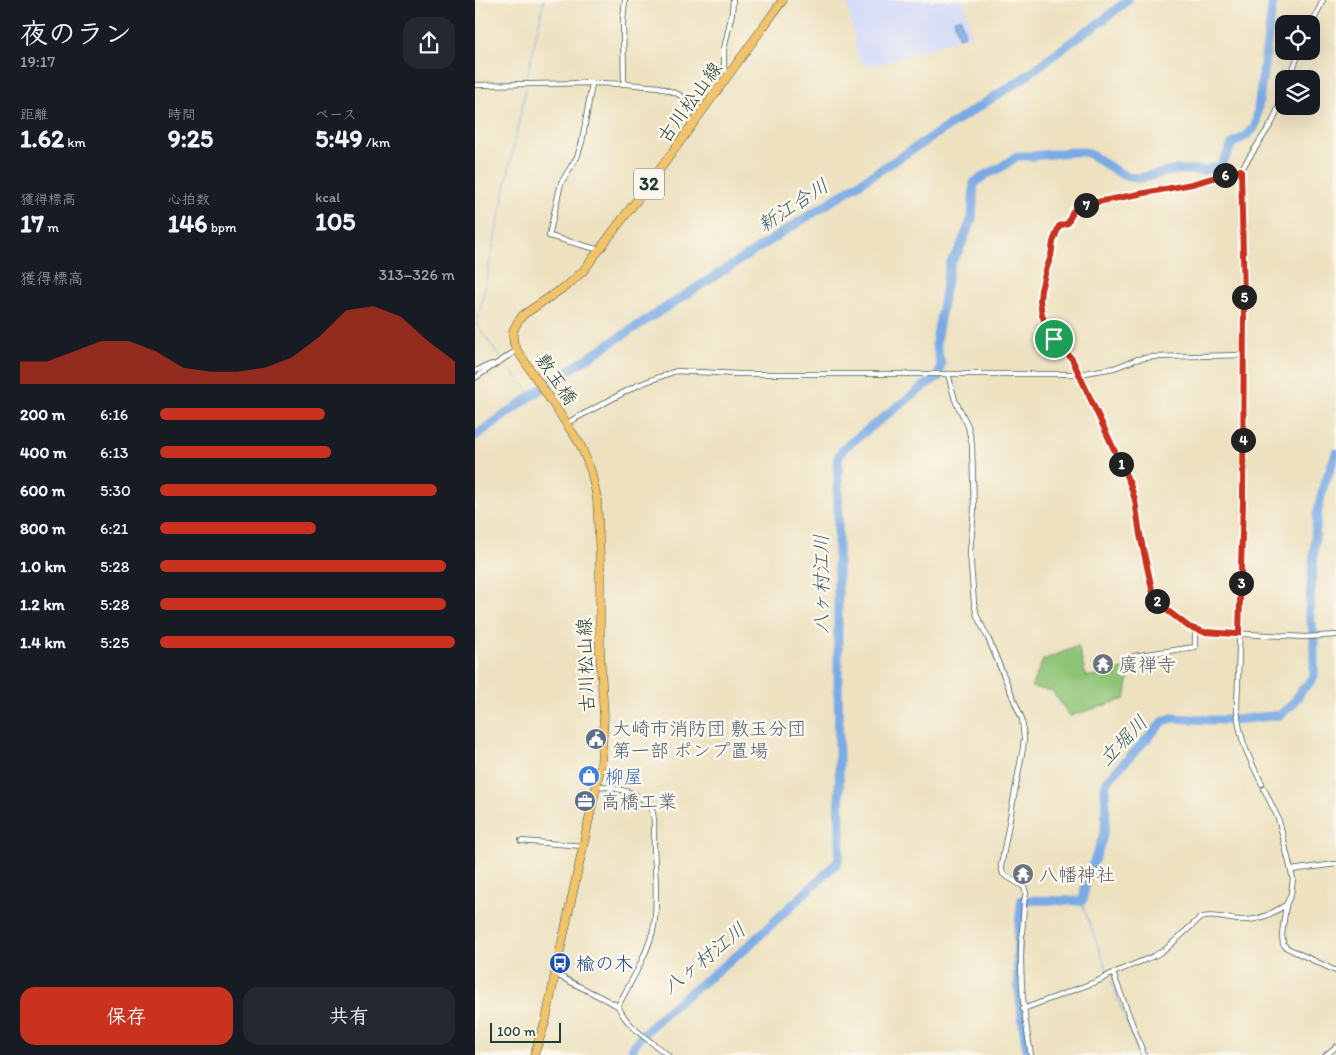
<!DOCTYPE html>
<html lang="ja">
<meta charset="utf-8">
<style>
body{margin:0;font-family:Itim,"Klee One",sans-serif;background:#242831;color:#f1f3f6;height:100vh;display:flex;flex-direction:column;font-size:19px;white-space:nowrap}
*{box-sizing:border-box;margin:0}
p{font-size:16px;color:#9ea1a6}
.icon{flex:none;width:28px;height:28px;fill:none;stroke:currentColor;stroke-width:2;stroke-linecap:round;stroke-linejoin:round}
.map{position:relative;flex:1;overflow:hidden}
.side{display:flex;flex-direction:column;background:#171b24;width:475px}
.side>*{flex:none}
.controls{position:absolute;left:800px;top:15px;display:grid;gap:10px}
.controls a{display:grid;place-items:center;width:45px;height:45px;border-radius:10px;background:#171b24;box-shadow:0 5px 20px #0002;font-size:25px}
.scale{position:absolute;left:15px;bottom:12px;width:71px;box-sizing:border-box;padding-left:5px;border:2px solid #1f3d34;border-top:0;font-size:14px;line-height:18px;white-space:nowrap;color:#1f3d34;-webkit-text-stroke:4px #fbf7ec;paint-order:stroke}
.pin{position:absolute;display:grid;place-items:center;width:42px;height:42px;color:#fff;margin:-21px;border:2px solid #fff;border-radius:50%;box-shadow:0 1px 5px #0007}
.km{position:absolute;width:25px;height:25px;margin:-12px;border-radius:50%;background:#222;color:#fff;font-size:14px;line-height:25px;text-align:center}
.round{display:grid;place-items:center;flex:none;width:52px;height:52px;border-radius:15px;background:#242831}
.summary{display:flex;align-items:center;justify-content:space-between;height:85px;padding:0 20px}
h1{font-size:28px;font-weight:700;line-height:38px}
.figures{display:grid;grid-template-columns:repeat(3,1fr);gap:8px;height:85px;padding:5px 20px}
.figures div{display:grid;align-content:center}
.figures b{font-size:25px;font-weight:700}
.figures small{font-size:14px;font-weight:400}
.figures p{font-size:14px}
.chart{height:140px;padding:10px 20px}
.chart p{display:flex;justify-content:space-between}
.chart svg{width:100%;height:90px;margin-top:5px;fill:#c8321e;opacity:.7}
.button{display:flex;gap:10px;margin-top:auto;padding:10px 20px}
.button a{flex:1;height:58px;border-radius:15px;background:#c8321e;color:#fff;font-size:20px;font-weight:700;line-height:58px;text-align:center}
.button a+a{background:#242831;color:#f1f3f6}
ul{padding:0 20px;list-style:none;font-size:16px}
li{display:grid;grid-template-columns:80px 60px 1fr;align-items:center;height:38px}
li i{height:12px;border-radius:6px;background:#c8321e}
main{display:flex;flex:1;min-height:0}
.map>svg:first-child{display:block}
</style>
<main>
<section class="side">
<div class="summary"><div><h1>夜のラン</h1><p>19:17</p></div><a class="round"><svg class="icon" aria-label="share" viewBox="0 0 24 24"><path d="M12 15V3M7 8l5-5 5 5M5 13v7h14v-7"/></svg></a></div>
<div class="figures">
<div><p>距離</p><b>1.62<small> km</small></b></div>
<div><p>時間</p><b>9:25</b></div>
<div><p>ペース</p><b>5:49<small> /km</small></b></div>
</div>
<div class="figures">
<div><p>獲得標高</p><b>17<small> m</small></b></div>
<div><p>心拍数</p><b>146<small> bpm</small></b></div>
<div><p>kcal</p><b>105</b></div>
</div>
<div class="chart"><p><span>獲得標高</span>313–326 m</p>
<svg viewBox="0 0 160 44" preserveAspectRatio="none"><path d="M0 44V33L10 33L20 28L30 23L40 23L50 28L60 36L70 38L80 38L90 36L100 31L110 21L120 8L130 6L140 11L150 23L160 33V44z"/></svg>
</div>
<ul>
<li><b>200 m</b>6:16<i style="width:56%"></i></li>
<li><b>400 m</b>6:13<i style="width:58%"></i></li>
<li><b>600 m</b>5:30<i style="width:94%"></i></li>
<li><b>800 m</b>6:21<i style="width:53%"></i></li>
<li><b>1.0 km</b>5:28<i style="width:97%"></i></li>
<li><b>1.2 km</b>5:28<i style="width:97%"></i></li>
<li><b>1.4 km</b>5:25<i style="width:100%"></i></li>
</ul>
<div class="button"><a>保存</a><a>共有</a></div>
</section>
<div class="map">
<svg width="861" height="1055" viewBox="0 0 861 1055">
<rect width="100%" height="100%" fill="#fbf7ec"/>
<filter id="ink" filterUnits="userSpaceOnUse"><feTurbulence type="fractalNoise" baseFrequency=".02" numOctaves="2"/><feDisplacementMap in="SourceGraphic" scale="10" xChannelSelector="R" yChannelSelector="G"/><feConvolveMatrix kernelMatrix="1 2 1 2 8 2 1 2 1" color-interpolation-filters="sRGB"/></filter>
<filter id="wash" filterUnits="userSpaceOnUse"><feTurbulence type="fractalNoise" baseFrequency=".0096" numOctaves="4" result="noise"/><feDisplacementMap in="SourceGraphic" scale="20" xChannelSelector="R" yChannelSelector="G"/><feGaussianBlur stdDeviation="1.12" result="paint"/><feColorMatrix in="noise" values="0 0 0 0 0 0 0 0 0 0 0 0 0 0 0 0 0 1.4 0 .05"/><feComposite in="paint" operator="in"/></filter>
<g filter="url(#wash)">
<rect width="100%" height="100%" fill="#ede1c0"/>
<polygon fill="#d3d9f9" points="372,0 489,0 496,35 395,67 383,60"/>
<polygon fill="#8ec476" stroke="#568055" points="603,646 611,676 622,676 656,667 650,699 595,716 577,691 556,687 568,660"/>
<polygon fill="#79aae4" stroke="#4c748c" points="486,18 490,35 483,37 479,19"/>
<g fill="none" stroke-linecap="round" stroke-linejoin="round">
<g stroke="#79aae4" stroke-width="1">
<polyline points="51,82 69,0"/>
<polyline points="51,86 2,325 27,360 58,396"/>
<polyline points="606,901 633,973"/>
<polyline points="636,981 664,1055"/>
</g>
<g stroke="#79aae4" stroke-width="9">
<polyline points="465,370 466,364 461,345 462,335 475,264 484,250 497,218 499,183 510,175 525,168 542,156 557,156 597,152 609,152 615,154 646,174 653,177 665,178 701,170 731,170 743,166 746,164 749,160 757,144 772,135 779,128 781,123 798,0"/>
<polyline points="0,436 76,382 134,344 547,79 611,31 619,27 653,0"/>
<polyline points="365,841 363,677 363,458 369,448 453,383 463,377 464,374"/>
<polyline points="157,1055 158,1048 164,1038 194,1009 269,950 361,864 364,858 365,846"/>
<path d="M553,1055C544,1003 538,952 547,900L606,901L608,900C610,874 626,852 630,827C632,814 630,800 630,787L632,781L683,727L689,721L697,718L737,720H760L805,715L818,704L827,690L835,682L839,676V635L834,613L842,515L848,488L861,453"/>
</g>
</g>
</g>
<g filter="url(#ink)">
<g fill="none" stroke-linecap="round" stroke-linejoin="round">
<g stroke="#3e5649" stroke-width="6">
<g id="street">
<polyline points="836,26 848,0"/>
<polyline points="254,75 249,69 249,49 257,13 258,0"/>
<polyline points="814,79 825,51"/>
<polyline points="117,83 107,142 102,157 86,183 74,236 125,250"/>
<polyline points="149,84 148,20 150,0"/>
<polyline points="0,85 120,83 151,84 184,87 203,94 228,111"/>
<polyline points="766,170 717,184 621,202 598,211 593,223 585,226 578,242 576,256 571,270 566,290 565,300 567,315 571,328 579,339 597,359 655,485 660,500 665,535 677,591 679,598 685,605 714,627 729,632 831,637 861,635"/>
<polyline points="0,371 17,364"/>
<path d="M473,374L480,400L493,426L497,445L499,510L495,552L499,603L502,616L513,638L547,719L549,738L548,748L526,866L528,874L549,887L551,893C548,902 549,911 548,920C543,966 548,1010 556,1055"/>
<polyline points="0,378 42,350"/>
<polyline points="92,423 163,385 201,371 263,374 604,374 639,368 663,359 677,357 769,355"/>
<polyline points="659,656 720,647 720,629"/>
<path d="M787,784C774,758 764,739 762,709L769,502V299L766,170L798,121L809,93"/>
<path d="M122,785C140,789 161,790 174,805C182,815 178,834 179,846C180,872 183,900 179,926C173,954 156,981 143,1006"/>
<polyline points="789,789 803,818 806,829 818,879 816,894 811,905 807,934 808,944 812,948 861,971"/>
<polyline points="46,841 108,846"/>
<polyline points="816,870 861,864"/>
<polyline points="638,973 669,1055"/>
<path d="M80,974L143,1006C152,1027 175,1041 193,1055"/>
<path d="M548,1009L623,981L638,973L679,956L691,949L725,918C740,913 755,921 771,920C786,920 799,912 811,905"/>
<polyline points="851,1055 861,1047"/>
</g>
</g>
<g stroke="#3e5649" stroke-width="9">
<polyline id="primary" points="59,1055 71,1020 80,974 126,765 129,716 125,652 125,560 122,498 116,471 105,444 42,350 39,344 38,337 38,331 42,323 48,315 94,284 109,270 180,176 308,0"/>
</g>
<use href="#street" stroke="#fff" stroke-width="4.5"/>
<use href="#primary" stroke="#f2c36a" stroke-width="8"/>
</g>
</g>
<g fill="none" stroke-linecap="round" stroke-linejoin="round" filter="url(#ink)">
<g stroke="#fff" stroke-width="10">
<polygon id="route" points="766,170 769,299 768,502 764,633 761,634 729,632 714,627 685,605 679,598 665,535 660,500 655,484 597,359 579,339 572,328 567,315 565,300 566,290 571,270 576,256 578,242 584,226 593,223 598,211 622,202 717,184"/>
</g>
<use href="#route" stroke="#c8321e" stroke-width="6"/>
</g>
<defs>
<g id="temple-disc" transform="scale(1.125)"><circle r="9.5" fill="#6b7280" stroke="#fbf7ec"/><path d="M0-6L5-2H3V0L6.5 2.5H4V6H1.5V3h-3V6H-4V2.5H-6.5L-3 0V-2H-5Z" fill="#fff"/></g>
<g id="civic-disc" transform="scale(1.125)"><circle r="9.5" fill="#5c6f8a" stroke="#fbf7ec"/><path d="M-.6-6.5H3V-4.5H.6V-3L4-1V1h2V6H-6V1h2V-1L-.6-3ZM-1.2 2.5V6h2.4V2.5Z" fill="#fff"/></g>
<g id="shop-disc" transform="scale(1.125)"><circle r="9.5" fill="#3f7fe0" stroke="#fbf7ec"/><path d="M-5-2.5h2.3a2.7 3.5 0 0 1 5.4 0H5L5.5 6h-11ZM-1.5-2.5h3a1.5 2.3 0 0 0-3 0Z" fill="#fff"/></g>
<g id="office-disc" transform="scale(1.125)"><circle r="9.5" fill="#5c6f8a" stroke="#fbf7ec"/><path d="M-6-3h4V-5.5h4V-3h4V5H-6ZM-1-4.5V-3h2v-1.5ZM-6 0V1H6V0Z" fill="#fff"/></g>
<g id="bus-disc" transform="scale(1.125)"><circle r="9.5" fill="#1a4fb4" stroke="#fbf7ec"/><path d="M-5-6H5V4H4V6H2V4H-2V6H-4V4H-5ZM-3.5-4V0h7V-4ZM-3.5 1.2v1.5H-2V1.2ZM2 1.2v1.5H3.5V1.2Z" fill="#fff"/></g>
</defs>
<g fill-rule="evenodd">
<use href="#temple-disc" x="628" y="664"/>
<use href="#civic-disc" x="121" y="739"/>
<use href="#shop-disc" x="114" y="776"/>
<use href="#office-disc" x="110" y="801"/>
<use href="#temple-disc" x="548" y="874"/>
<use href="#bus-disc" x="85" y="963"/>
</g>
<g text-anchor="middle" stroke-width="5" stroke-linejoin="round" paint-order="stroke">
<rect fill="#fbf7ec" stroke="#61756b" stroke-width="1" x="159" y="168.5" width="30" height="31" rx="4"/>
<g font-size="18" font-weight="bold" fill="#1f3d34">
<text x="174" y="190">32</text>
</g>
<g font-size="19" fill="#1f3d34" stroke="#fbf7ec">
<text transform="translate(214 102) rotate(-54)" y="7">古川松山線</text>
<text transform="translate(82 379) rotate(56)" y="7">敷玉橋</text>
<text transform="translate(110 665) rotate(-92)" y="7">古川松山線</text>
</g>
<g font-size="19" fill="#5b616d" stroke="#fbf7ec" text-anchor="start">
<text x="644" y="671">廣禅寺</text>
<text x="564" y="881">八幡神社</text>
</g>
<g font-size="19" fill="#4e5e75" stroke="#fbf7ec" text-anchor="start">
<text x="137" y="735">大崎市消防団 敷玉分団<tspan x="137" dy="22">第一部 ポンプ置場</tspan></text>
<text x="126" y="808">高橋工業</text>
</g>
<g font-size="19" fill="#366cbe" stroke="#fbf7ec" text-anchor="start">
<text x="130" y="783">柳屋</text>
</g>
<g font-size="19" fill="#164399" stroke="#fbf7ec" text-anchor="start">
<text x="101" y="970">楡の木</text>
</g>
<g font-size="20" font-style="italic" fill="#3a5e69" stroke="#fbf7ec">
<text transform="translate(318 205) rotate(-33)" y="7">新江合川</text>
<text transform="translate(346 584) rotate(-90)" y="7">八ヶ村江川</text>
<text transform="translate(648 740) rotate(-46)" y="7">立堀川</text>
<text transform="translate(229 958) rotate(-39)" y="7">八ヶ村江川</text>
</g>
</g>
</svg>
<div class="controls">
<a><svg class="icon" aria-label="locate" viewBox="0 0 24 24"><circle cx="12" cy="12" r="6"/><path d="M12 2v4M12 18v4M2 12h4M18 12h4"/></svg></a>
<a><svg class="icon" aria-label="layers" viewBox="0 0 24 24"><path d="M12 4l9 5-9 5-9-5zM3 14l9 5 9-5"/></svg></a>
</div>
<div class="scale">100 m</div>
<div class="pin" style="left:579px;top:339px;background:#1e9e55"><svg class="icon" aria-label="arrive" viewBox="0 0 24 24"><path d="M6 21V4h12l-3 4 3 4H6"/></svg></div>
<b class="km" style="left:646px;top:464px">1</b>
<b class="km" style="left:682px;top:601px">2</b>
<b class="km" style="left:766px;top:583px">3</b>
<b class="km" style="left:768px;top:440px">4</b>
<b class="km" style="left:769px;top:297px">5</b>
<b class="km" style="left:750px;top:175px">6</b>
<b class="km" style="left:611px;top:205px">7</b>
</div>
</main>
